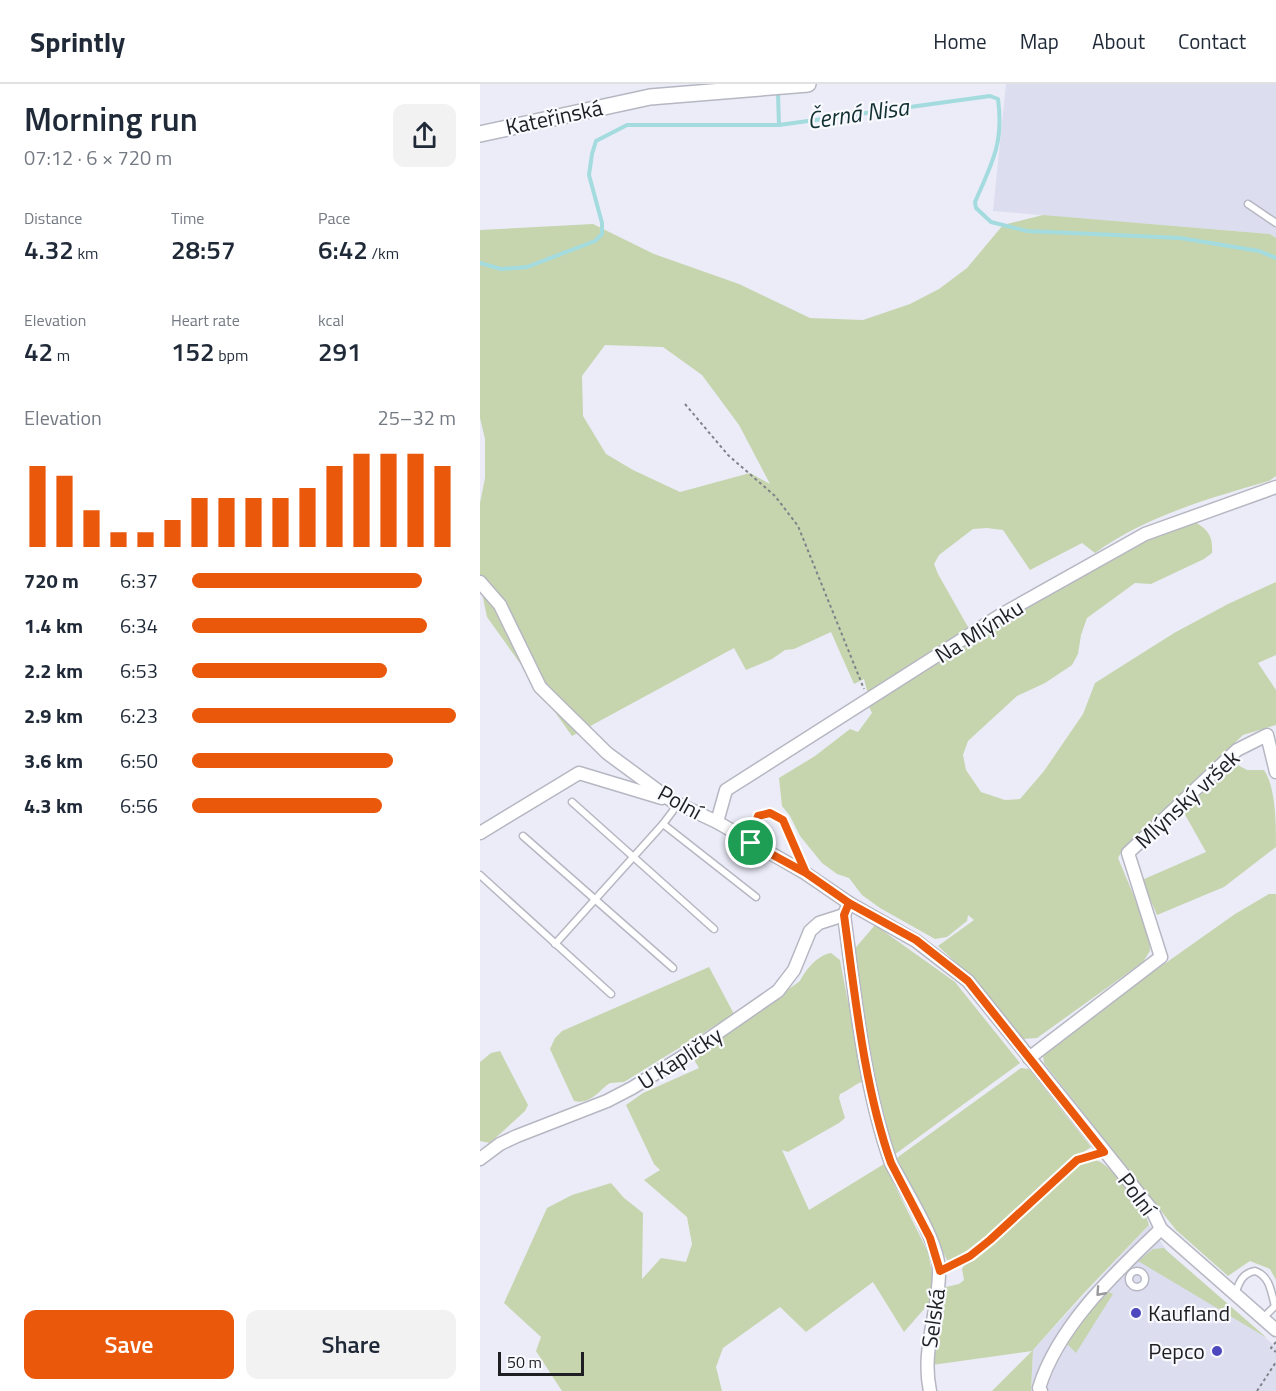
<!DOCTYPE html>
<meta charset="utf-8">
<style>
body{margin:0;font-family:"Titillium Web",sans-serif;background:#f2f2f3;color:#1f2937;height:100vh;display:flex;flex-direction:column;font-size:22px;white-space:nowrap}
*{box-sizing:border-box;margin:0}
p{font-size:20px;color:#747a83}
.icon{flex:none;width:33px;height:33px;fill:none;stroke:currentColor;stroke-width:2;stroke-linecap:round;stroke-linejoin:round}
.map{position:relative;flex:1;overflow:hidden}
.panel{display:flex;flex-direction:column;background:#fff;width:480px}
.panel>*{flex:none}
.scale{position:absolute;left:18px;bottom:15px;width:86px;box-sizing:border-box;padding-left:6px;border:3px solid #1f1f23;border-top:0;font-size:16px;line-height:21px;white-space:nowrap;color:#1f1f23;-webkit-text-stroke:4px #f9faff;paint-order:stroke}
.pin{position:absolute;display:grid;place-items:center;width:51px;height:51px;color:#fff;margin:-26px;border:3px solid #fff;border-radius:50%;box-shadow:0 2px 6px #0007}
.round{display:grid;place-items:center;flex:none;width:63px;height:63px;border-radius:12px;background:#f2f2f3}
.headline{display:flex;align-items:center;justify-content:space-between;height:102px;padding:0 24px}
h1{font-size:33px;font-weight:600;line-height:45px}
.metrics{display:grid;grid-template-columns:repeat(3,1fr);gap:9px;height:102px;padding:6px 24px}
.metrics div{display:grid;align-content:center}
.metrics b{font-size:26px;font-weight:600}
.metrics small{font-size:16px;font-weight:400}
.metrics p{font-size:16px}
.chart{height:168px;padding:12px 24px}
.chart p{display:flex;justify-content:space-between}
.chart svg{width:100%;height:108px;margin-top:6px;stroke:#ea580c;stroke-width:6}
.action{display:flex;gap:12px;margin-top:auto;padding:12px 24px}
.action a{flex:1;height:69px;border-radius:12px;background:#ea580c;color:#fff;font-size:24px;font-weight:600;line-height:69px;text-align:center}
.action a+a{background:#f2f2f3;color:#1f2937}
ul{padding:0 24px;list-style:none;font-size:20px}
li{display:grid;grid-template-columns:96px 72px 1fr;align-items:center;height:45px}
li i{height:15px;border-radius:8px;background:#ea580c}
header{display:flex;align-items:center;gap:36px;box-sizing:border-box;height:84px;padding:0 30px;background:#fff;border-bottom:2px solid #e0e1e3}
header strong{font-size:28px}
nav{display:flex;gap:33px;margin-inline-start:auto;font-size:21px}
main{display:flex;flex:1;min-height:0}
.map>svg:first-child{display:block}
</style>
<header>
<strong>Sprintly</strong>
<nav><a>Home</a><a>Map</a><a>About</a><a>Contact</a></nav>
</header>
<main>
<section class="panel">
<div class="headline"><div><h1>Morning run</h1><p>07:12 · 6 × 720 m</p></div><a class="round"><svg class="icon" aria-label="share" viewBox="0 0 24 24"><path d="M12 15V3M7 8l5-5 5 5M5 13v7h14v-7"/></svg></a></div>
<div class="metrics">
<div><p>Distance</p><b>4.32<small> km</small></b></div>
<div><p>Time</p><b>28:57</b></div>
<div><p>Pace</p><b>6:42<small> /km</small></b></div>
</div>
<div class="metrics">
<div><p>Elevation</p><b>42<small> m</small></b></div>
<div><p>Heart rate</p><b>152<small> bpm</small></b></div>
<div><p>kcal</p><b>291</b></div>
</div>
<div class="chart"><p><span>Elevation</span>25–32 m</p>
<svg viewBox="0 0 160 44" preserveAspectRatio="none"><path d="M5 44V11M15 44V15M25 44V29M35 44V38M45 44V38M55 44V33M65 44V24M75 44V24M85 44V24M95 44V24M105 44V20M115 44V11M125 44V6M135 44V6M145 44V6M155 44V11"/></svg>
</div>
<ul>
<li><b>720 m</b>6:37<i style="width:87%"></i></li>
<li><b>1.4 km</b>6:34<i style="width:89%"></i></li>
<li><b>2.2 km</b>6:53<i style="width:74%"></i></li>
<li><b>2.9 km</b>6:23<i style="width:100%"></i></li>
<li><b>3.6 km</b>6:50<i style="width:76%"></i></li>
<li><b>4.3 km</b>6:56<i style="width:72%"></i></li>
</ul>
<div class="action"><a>Save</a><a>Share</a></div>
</section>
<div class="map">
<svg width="796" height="1307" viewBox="0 0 796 1307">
<rect width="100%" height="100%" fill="#ebecf8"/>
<g fill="#dcdef0">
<polygon points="526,0 796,0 796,154 790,150 513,127"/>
<polygon points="669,1141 687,1167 796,1263 796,1307 551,1307 553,1266"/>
</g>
<g fill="#c6d5ae" fill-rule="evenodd">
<path d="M563,131L790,150L796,154V392L789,397C730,414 666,432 615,469L602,459L550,486L523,446L507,444L493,445L459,471L454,480L458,490L488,543L388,610L384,595L374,600L351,548L314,565L305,566L292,575L266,586L254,564L92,652L7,533L0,500V419L5,394V355L0,334V146L113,140L174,170L259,200L330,234L383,236L430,220L459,205L487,184L523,141ZM125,261L183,263L222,291L259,341L290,400L270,389L200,408L153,386L126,370L103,332L102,292Z"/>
<path d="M715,438C729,446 733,453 732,469L724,475L671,500L655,499L607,534L601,551L598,570L592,581L565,599L537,612L488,657L483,671L486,686L501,708L525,716L540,715L564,687L603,630L615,599L694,549L748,520L796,498V571L778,579L796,606V641L763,651L643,765L638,774L669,848L670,867L663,878L557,954L543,955L497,898L458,862L494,836L488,831L487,837L467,853L455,855L400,824L382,811L369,794L357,790L342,779L320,752L310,732L302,722L299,694L335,672L370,645L378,648L392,629L389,623L527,533L666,453Z"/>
<path d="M756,680L767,686H784C796,703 796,741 796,763L744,803L677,831L662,796L726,768L703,727L751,681Z"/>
<polygon points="789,810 796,810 796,1196 790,1185 770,1177 748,1192 696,1146 564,979 563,972 567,963 755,830"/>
<polygon points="395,841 475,898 540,979 414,1071 397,1001 372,868"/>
<path d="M351,869L360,876L368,918L371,921L384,997C375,1000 369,1006 360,1010L359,1014L365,1034L359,1039L308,1068L302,1066L329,1126L404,1080L448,1168L453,1194L452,1216L424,1248L393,1198L326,1248L300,1223L243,1264L236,1283L242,1307H82L56,1267L61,1253L24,1219L67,1124L92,1111L131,1099L144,1114L163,1129L162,1195L181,1174L206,1178L212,1160L207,1133L164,1096L180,1086L174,1080L146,1021L163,1009L219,984L213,974L320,897C326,885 338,871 351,869Z"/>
<path d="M229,883L254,930L144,998L130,999C119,1006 111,1021 94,1017L70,965L75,954L82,947Z"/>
<polygon points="20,967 48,1021 45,1027 10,1059 0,1057 0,978 11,969"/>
<polygon points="541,984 549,985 611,1063 574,1089 498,1160 471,1176 467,1176 416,1077 418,1073"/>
<path d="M615,1076C629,1077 668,1128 669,1141L604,1209L553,1266L551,1307H512L552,1267L452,1281L463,1209L466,1203L479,1200L484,1196L482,1185L485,1180C502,1166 520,1153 536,1138C558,1115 582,1082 615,1076Z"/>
<polygon points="684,1164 687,1167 787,1254 658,1177 673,1165"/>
<polygon points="629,1208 633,1210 596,1269 587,1260 590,1247"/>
</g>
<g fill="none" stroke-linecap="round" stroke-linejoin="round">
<g stroke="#a3dbde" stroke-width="4">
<polyline points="298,10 299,41"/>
<path d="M0,179L21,185L47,183L115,157L122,150V139L109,91L112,70L116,57L147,41H299L510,12L518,15C524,59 512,79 495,118L496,124L511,138L547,147L700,154L779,167L796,174"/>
</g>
<g stroke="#b6b7c2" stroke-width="9">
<g id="service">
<polyline points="768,120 796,139"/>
<polyline points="92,718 234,845"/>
<polyline points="183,740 276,813"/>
<polyline points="43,752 193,884"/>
<polyline points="271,758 278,732 290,729 303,736 324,786"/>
<polyline points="0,791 131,910"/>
<polyline points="75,860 183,740 198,720"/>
<circle cx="657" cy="1195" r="8"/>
<path d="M755,1210C759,1199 762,1189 775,1187C790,1192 791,1208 795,1222L782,1235"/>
</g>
</g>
<g stroke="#b6b7c2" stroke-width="15">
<g id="minor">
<polyline points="0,498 20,521 60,603 127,669 192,717 237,738 325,789 369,819 436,857 488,897 672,1126 681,1145 796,1246"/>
<polyline points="237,738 246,706 519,532 665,450 796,403"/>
<polyline points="0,749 99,689 182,714"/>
<path d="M369,819L364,831C375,912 384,1002 411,1079C425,1106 460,1160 459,1188C459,1229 441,1266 450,1307"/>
<polyline points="549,974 681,873 648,769 757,666 787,651 796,688"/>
<polyline points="0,1075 20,1060 37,1052 127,1017 152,1004 207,970 298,907 314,886 330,847 339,839 364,831"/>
<path d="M561,1307L559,1304C578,1242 635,1189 681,1145"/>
</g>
</g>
<g stroke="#b6b7c2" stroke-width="18">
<polyline id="tertiary" points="0,50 170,13 328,0"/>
</g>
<g stroke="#818289" stroke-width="2" stroke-dasharray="3 3" stroke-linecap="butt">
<polyline points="205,320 248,371 295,412 318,442 384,605"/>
<polyline points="470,1182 490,1172 510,1156 596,1076 613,1071"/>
<polyline points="796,1258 791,1264 796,1268"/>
<polyline points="777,1307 796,1278"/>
</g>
<use href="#service" stroke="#fff" stroke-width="6"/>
<use href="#minor" stroke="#fff" stroke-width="12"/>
<use href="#tertiary" stroke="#fff" stroke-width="15"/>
</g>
<defs><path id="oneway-chevron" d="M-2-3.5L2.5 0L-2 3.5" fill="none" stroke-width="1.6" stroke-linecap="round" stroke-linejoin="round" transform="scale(1.5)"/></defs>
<use stroke="#9a9a9c" href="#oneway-chevron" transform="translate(620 1208) rotate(132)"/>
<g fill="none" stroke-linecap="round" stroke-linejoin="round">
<g stroke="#fff" stroke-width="12">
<path id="route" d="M271,759L326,789L369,819L364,831C375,911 384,1003 411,1079L450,1154L460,1187L490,1172L510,1156L597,1076L624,1068L488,897L436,856L369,819L326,789L303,736L290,729L278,732L271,759"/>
</g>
<use href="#route" stroke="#ea580c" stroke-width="8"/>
</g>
<g fill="#4e48bf" stroke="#f9faff" stroke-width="2">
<circle cx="656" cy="1229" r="6"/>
<circle cx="737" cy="1267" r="6"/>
</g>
<g text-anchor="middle" stroke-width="4.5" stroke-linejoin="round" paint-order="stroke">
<g font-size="22" fill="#1f1f23" stroke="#f9faff">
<text transform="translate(74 33) rotate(-12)" y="8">Kateřinská</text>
<text transform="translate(499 547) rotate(-32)" y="8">Na Mlýnku</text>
<text transform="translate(707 715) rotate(-43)" y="8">Mlýnský vršek</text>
<text transform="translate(200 718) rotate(29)" y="8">Polní</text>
<text transform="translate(200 974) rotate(-33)" y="8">U Kapličky</text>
<text transform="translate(657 1110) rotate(53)" y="8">Polní</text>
<text transform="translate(453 1234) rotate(-82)" y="8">Selská</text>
</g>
<g font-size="22" fill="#1f1f23" stroke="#f9faff" text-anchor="start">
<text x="668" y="1237">Kaufland</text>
<text x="725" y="1275" text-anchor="end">Pepco</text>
</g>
<g font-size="24" font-style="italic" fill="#143133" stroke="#f9faff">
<text transform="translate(378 30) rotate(-8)" y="8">Černá Nisa</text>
</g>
</g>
</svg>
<div class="scale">50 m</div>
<div class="pin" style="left:271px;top:759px;background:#1e9e55"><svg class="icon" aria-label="arrive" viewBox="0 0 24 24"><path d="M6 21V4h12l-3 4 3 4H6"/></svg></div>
</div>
</main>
